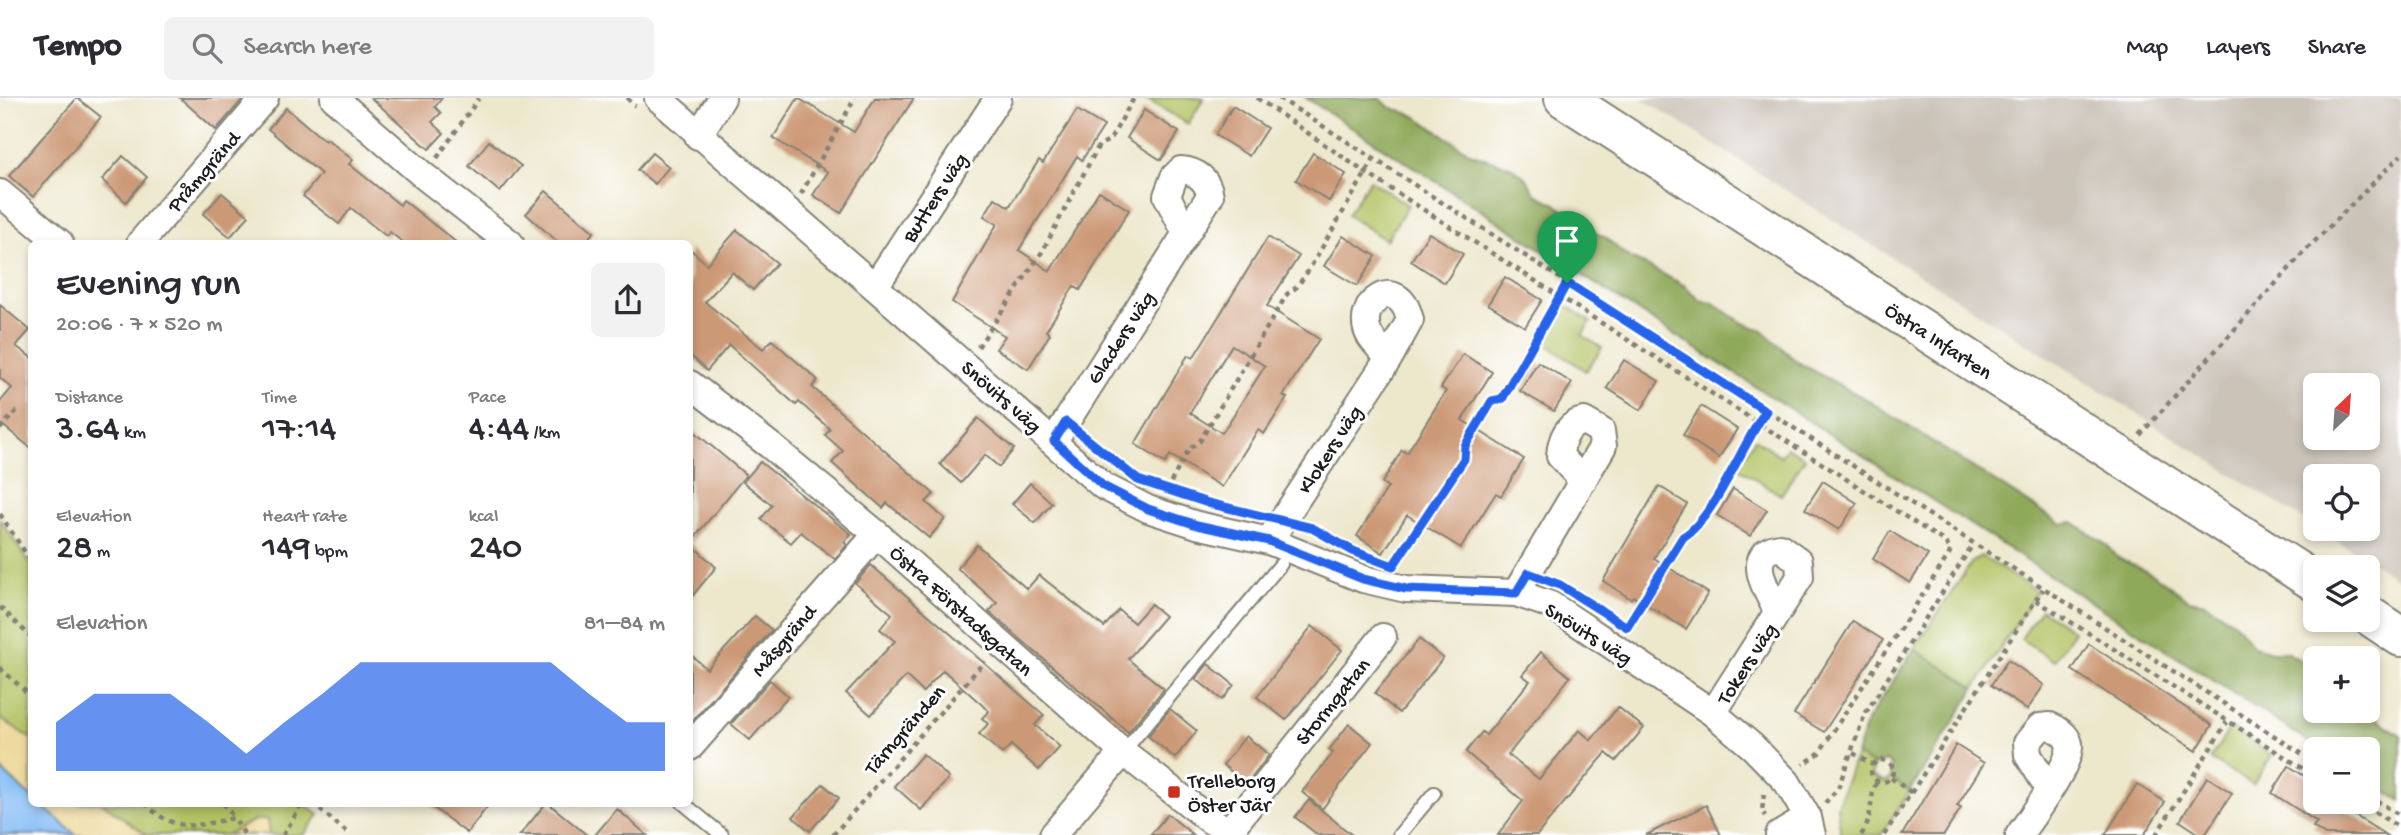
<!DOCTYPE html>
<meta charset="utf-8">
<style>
body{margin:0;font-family:"Gochi Hand",sans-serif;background:#f2f2f3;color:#2b2b33;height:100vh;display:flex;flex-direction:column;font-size:26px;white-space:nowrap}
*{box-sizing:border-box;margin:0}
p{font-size:23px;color:#7c7c81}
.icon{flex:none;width:38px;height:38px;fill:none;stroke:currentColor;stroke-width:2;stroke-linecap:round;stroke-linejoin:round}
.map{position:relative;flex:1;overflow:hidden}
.panel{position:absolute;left:28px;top:142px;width:665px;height:567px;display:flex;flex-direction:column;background:#fff;border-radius:10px;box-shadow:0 4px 10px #0003}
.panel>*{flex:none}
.needle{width:46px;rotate:25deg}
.controls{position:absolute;left:2303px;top:275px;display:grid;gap:14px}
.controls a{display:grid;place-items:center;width:77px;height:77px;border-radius:10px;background:#fff;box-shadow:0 4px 10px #0003;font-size:35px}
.pin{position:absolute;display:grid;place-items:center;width:60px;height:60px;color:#fff;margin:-72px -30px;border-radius:50% 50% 50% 0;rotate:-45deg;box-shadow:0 0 7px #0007}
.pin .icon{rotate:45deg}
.round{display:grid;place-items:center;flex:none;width:74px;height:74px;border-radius:10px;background:#f2f2f3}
.overview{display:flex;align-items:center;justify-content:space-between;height:119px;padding:0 28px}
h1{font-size:38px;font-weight:600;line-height:52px}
.stats{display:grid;grid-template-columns:repeat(3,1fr);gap:10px;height:119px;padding:7px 28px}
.stats div{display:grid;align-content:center}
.stats b{font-size:35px;font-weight:600}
.stats small{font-size:19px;font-weight:400}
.stats p{font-size:19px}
.chart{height:196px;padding:14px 28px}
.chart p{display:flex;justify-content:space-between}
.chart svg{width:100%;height:126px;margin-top:7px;fill:#2563eb;opacity:.7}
header{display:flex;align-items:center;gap:42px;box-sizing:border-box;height:98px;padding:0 35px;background:#fff;border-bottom:2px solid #e1e1e2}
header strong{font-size:33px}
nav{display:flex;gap:38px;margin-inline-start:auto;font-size:24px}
.search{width:490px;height:63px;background:#f2f2f3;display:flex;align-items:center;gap:18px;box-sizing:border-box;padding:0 24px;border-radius:10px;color:#7c7c81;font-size:26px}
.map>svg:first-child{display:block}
</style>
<header>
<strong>Tempo</strong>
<div class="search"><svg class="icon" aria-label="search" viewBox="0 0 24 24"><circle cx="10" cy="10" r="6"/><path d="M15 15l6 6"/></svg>Search here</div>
<nav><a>Map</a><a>Layers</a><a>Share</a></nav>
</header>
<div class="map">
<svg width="2401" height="737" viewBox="0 0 2401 737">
<rect width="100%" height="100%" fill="#fff"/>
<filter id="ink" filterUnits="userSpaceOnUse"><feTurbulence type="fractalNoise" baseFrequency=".0143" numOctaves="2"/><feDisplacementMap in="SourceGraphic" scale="14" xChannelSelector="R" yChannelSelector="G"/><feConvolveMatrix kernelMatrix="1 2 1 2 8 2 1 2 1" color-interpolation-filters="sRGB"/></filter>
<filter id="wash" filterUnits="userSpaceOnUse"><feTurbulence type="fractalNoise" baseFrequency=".00686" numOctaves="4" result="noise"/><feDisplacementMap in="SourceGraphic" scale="28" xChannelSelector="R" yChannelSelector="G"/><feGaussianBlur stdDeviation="1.57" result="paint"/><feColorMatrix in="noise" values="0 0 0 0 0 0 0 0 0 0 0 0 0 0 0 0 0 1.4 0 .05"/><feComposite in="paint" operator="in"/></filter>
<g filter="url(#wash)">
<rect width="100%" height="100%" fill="#ede7cc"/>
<path fill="#cbc3b8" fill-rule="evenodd" d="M1641,0H2401V483L2318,431L2368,430V378H2315V429ZM2315,287H2368V340H2315Z"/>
<g fill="#b4c365" stroke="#687040" stroke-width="2">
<polygon points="1145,0 1204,0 1188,26"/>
<polygon points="1370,82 1408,107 1386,142 1347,117"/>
<polygon points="1564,206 1591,224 1582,237 1602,250 1586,273 1540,242"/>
<polygon points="1755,341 1781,358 1787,349 1805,360 1781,397 1737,369"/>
<polygon points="0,421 31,468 31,641 0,620"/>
<polygon points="1981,458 2037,493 1975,590 1914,551 1972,464"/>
<polygon points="2041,511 2074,533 2054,563 2021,541"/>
<polygon points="2230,630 2272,657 2253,687 2210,661"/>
<polygon points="1856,657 1873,667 1872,678 1885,684 1891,680 1910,693 1881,737 1841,737 1837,709"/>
<polygon points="102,705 304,705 319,717 303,737 269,737 255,722 226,737 147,737"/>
</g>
<g fill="#8fa95a" stroke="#56623b" stroke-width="2">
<polygon points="1306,0 1380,0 1389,9 1415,18 1472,56 1512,69 1527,81 1535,96 1556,106 1585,130 1606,140 1625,157 1684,187 1701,203 1713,205 1743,225 1762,232 1797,264 1866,301 2061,426 2073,424 2108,448 2118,460 2153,476 2189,502 2205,505 2234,524 2254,549 2272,554 2287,554 2301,563 2315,578 2315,612 2364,613 2401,637 2401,703 2368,682 2368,651 2320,651"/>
<polygon points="1914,551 1975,590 1910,693 1891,680 1891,667 1886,663 1873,667 1856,657 1867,623"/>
</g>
<g fill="#eeda9e" stroke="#857b5d" stroke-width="2">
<polygon points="0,620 31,641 31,699 0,671"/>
<polygon points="39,705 102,705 147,737 76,737"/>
<polygon points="255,722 267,722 269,737 226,737"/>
</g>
<polygon fill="#84bcf5" stroke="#506c88" stroke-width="2" points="0,671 31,699 32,705 39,705 76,737 0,737"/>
<g id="blocks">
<g fill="#cc9976" fill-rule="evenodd">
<polygon points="77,0 101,19 33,99 9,78"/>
<polygon points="180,0 244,0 216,32"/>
<polygon points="371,0 442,0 435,9 441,15 432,24 444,35 429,51"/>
<polygon points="798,0 854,34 875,0 914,0 841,115 813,97 828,74 773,40"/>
<polygon points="1233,8 1267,30 1249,58 1215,37"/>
<polygon points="286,10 325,43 327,41 353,62 349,66 400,107 403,102 457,145 404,145 390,134 386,138 351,110 339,126 303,98 321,76 268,31"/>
<polygon points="1077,12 1104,28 1082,62 1077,58 1019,152 1050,173 1099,93 1129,112 1080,192 1074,188 1046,233 1050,236 1028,271 996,251 1005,238 952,204 997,126 984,118 995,100 1009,109 1039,62 1043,65"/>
<polygon points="1144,12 1179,34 1161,62 1127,40"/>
<polygon points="489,43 521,68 500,94 469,68"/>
<polygon points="652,55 669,69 655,86 637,72"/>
<polygon points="1313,55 1346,76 1329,103 1296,82"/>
<polygon points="123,58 147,79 126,104 102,82"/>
<polygon points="546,93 594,134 584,145 559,145 526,116"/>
<polygon points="222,95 249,118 230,139 203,116"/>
<polygon points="737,132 777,165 753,192 732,174 705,204 763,251 772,242 818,282 812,289 934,396 926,404 945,421 929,440 887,405 883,410 832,365 843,353 825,337 830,331 799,304 796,307 729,247 707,273 690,257 690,151 707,166"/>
<polygon points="1429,135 1463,156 1445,185 1411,163"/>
<polygon points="1343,138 1376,158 1357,188 1324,168"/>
<path d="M1268,139L1299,158L1267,208L1319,241L1283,298L1287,300L1264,336L1258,332L1222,389L1170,357L1165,365L1135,346L1188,257L1193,260ZM1232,247L1265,268L1222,335L1190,315Z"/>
<polygon points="1505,179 1542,202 1525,229 1488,206"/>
<polygon points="0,207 30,232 16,248 32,260 32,351 0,325 0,304 12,290 0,280"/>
<polygon points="1463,256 1492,274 1462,322 1524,361 1501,398 1496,395 1461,450 1407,417 1383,455 1357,438 1388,389 1382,385 1402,352 1407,355 1446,293 1441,290"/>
<polygon points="1624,262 1659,283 1641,312 1607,290"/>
<polygon points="1538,264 1572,285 1554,313 1520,293"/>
<polygon points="1701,308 1737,331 1719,360 1683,337"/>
<polygon points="978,320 1014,351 999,369 985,357 961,385 940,366"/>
<polygon points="690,330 746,377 690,445"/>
<polygon points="760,364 851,436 844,444 847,447 835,461 801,434 791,445 761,421 772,407 743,384"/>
<polygon points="1823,383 1857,405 1839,432 1805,411"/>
<polygon points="1030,385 1052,405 1035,425 1012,406"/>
<polygon points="1659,388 1687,406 1654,460 1708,495 1686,531 1633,498 1631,501 1603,483"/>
<polygon points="1733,391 1767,412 1750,438 1717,417"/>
<polygon points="1890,433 1928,457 1910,485 1873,461"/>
<polygon points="690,445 716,469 690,501"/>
<polygon points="977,447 1027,491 1039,477 1104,529 1119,512 1134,525 1151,506 1165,518 1128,561 1164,591 1128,634 989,514 997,505 957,470"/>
<polygon points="871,467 1044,617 1035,627 1060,649 1039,672 1011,647 1002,656 979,636 988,626 982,620 989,613 943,572 923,594 906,578 871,617 846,595 895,543 880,531 892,516 855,485"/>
<polygon points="755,518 772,532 690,626 690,556 707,571"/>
<polygon points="1853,523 1883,542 1824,634 1794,616"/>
<polygon points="1312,528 1342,552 1286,622 1257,599"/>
<polygon points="1419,541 1443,560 1399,615 1375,595"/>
<polygon points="2089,546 2212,627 2196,653 2072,572"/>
<polygon points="1541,554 1570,579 1508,657 1539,681 1579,632 1591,642 1618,609 1644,630 1616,663 1606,655 1537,737 1498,737 1523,703 1466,654 1482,634 1486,637 1530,583 1522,577"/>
<polygon points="2008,562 2044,587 2027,612 1991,587"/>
<polygon points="1208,566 1234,587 1222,602 1196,581"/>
<polygon points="770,582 788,598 750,642 731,626"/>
<polygon points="1170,611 1197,633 1175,660 1148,638"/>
<polygon points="1349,626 1372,645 1322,711 1302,694 1333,655 1329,652"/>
<polygon points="1246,638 1269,657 1247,686 1223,667"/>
<polygon points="1956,647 1984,665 1957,708 1961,710 1944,737 1902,737"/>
<polygon points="923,656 949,680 921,712 894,688"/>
<polygon points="2289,668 2315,685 2315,704 2333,704 2386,737 2325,737 2313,729 2317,724 2272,695"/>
<polygon points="2207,679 2232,695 2205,737 2201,737 2180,723"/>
<polygon points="823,686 839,700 810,733 793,719"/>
<polygon points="2137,686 2165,704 2144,737 2105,737"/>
<polygon points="1309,702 1352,737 1318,737 1295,719"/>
<polygon points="427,705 490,705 467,735"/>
<polygon points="546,705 548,705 587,737 520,737"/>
<polygon points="1706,707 1721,737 1646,737"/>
<polygon points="617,711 647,737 595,737"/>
<polygon points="1168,716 1193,737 1150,737"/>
</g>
</g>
</g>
<g filter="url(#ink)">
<use href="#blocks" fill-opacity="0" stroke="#848274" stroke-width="2"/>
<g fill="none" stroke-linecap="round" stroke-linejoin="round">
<g stroke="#848274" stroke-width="16">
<g id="lane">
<polyline points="1123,654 1281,466"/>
<polyline points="683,705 722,737"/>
<polyline points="1399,737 1434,695"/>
</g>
</g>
<g stroke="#848274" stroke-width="30">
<g id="street">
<polyline points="334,0 424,78 510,145"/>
<polyline points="658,0 1103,388 1148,411 1197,427 1269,443 1363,481 1406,491 1516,495 1551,507 1713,615 1753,649 1787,684 1808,720 1812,737"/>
<polyline points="698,38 722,0"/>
<polyline points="0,95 60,145"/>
<polyline points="140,145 265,0"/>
<polyline points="876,187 998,0"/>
<polyline points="690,286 772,349 877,436 1123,654 1210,722 1235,737"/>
<path d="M1054,343L1066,324L1210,98C1208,82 1197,73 1181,72L1174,79L1167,98L1186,135"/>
<path d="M1269,443L1389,260L1410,222C1399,173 1352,206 1370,238C1375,246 1383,253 1389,260"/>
<path d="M1516,495L1603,348L1601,333L1584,323C1567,326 1561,342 1560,358L1583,383"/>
<path d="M1713,615L1800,479L1799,463L1780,449C1742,454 1768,496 1778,514"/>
<polyline points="690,649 877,436"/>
<polyline points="1229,733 1383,539"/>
<polyline points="1053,737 1123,654"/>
<polyline points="1779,737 1808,720"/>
<path d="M2019,737C2030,721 2073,664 2069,646C2067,637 2057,631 2050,628L2040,629L2027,645L2028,657L2049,691"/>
</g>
</g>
<g stroke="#848274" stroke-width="42">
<g id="primary">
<polyline points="1564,0 2315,484"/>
<polyline points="2368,517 2401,539"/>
</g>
</g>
<g stroke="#848274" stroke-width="4.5" stroke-dasharray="5 5" stroke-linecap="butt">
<polyline points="627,0 635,8"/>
<polyline points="1257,0 1366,75 1945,444 1951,452 1948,458 1819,655 1803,667"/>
<polyline points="1279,0 2315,664"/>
<polyline points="437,60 479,0"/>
<polyline points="801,96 855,0"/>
<polyline points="978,249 1042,154 1099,47 1110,42 1134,0"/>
<polyline points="0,331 19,310"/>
<polyline points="2140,337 2304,154 2401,57"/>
<polyline points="1166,393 1189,351 1200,343 1287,196 1297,189 1310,170 1374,61"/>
<polyline points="0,416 32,465"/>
<polyline points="1394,466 1464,361 1465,348 1492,303 1502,301 1567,185"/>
<polyline points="2036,502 2315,678"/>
<polyline points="0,509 32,540"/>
<path d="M1628,529L1683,439C1714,421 1742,346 1766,313"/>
<polyline points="0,570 32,599"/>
<polyline points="1853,655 1873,667"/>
<circle cx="1882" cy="673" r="11"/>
<polyline points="1891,680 1912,695"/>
<polyline points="1764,696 1762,713 1765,718"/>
<polyline points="2368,697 2401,718"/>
<polyline points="2357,704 2401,730"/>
<path d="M145,705C175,736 196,728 234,720L245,737"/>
<polyline points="223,705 234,720"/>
<polyline points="312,705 350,737"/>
<polyline points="1825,705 1838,690 1865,616 1973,446"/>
<polyline points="283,737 303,705"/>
<polyline points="833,737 985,563"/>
<path d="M1861,737C1874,721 1868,702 1877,683"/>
<polyline points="1884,737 2043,491"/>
<polyline points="2156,737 2227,624"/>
</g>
<use href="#lane" stroke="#fff" stroke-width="12"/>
<use href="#street" stroke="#fff" stroke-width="26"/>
<use href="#primary" stroke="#fff" stroke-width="38"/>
</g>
</g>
<g fill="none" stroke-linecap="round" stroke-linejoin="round" filter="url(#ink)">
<g stroke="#fff" stroke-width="14">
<path id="route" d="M1567,185L1766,313C1742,346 1714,421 1683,439L1627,529L1560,487L1528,475L1516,495L1406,491L1363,481L1269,443L1197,427L1148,411L1103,388L1054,343L1066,324L1138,382L1208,405L1312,430L1353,453L1393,468L1464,361L1465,348L1492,303L1502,301Z"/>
</g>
<use href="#route" stroke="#2563eb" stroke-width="9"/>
</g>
<rect fill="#c8321e" stroke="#fff" stroke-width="2.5" x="1167" y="687" width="14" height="14" rx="3.5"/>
<g text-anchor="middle" stroke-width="6" stroke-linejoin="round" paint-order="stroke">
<g font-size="21" fill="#1c1c1c" stroke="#fff">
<text transform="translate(203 73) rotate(-49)" y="7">Pråmgränd</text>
<text transform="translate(934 99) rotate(-57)" y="7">Butters väg</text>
<text transform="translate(1120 239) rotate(-57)" y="7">Gladers väg</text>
<text transform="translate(1939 242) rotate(33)" y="7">Östra Infarten</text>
<text transform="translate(1002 298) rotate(41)" y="7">Snövits väg</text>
<text transform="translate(1329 351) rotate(-57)" y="7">Klokers väg</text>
<text transform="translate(962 512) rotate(42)" y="7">Östra Förstadsgatan</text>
<text transform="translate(1589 535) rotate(32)" y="7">Snövits väg</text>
<text transform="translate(783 542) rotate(-49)" y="7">Måsgränd</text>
<text transform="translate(1746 565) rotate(-57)" y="7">Tokers väg</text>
<text transform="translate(1332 603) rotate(-51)" y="7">Stormgatan</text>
<text transform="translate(904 631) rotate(-49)" y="7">Tärngränden</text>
</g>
<g font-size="21" fill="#1c1c1c" stroke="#fff" text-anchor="start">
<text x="1188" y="689">Trelleborg<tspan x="1188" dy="24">Öster Jär</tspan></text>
</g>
</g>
</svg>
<div class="controls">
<a><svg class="needle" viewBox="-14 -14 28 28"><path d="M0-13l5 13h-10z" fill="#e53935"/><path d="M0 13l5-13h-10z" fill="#7c7c81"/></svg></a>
<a><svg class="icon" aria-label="locate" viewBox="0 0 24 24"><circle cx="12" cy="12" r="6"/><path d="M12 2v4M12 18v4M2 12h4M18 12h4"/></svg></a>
<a><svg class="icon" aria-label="layers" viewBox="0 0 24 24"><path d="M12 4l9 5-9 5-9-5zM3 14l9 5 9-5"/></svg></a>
<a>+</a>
<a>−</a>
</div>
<div class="pin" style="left:1567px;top:185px;background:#1e9e55"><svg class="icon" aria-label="arrive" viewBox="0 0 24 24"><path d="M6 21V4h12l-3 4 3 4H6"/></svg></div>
<section class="panel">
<div class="overview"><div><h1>Evening run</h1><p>20:06 · 7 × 520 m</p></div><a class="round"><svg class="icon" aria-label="share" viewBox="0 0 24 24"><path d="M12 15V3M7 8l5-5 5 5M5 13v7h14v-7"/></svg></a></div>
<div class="stats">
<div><p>Distance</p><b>3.64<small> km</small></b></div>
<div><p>Time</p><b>17:14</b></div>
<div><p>Pace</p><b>4:44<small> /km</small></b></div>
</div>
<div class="stats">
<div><p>Elevation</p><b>28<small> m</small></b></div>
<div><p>Heart rate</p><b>149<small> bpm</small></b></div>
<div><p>kcal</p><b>240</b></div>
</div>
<div class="chart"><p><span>Elevation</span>81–84 m</p>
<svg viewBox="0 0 160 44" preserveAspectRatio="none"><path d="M0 44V27L10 17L20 17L30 17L40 27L50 38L60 27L70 17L80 6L90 6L100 6L110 6L120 6L130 6L140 17L150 27L160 27V44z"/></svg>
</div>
</section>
</div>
